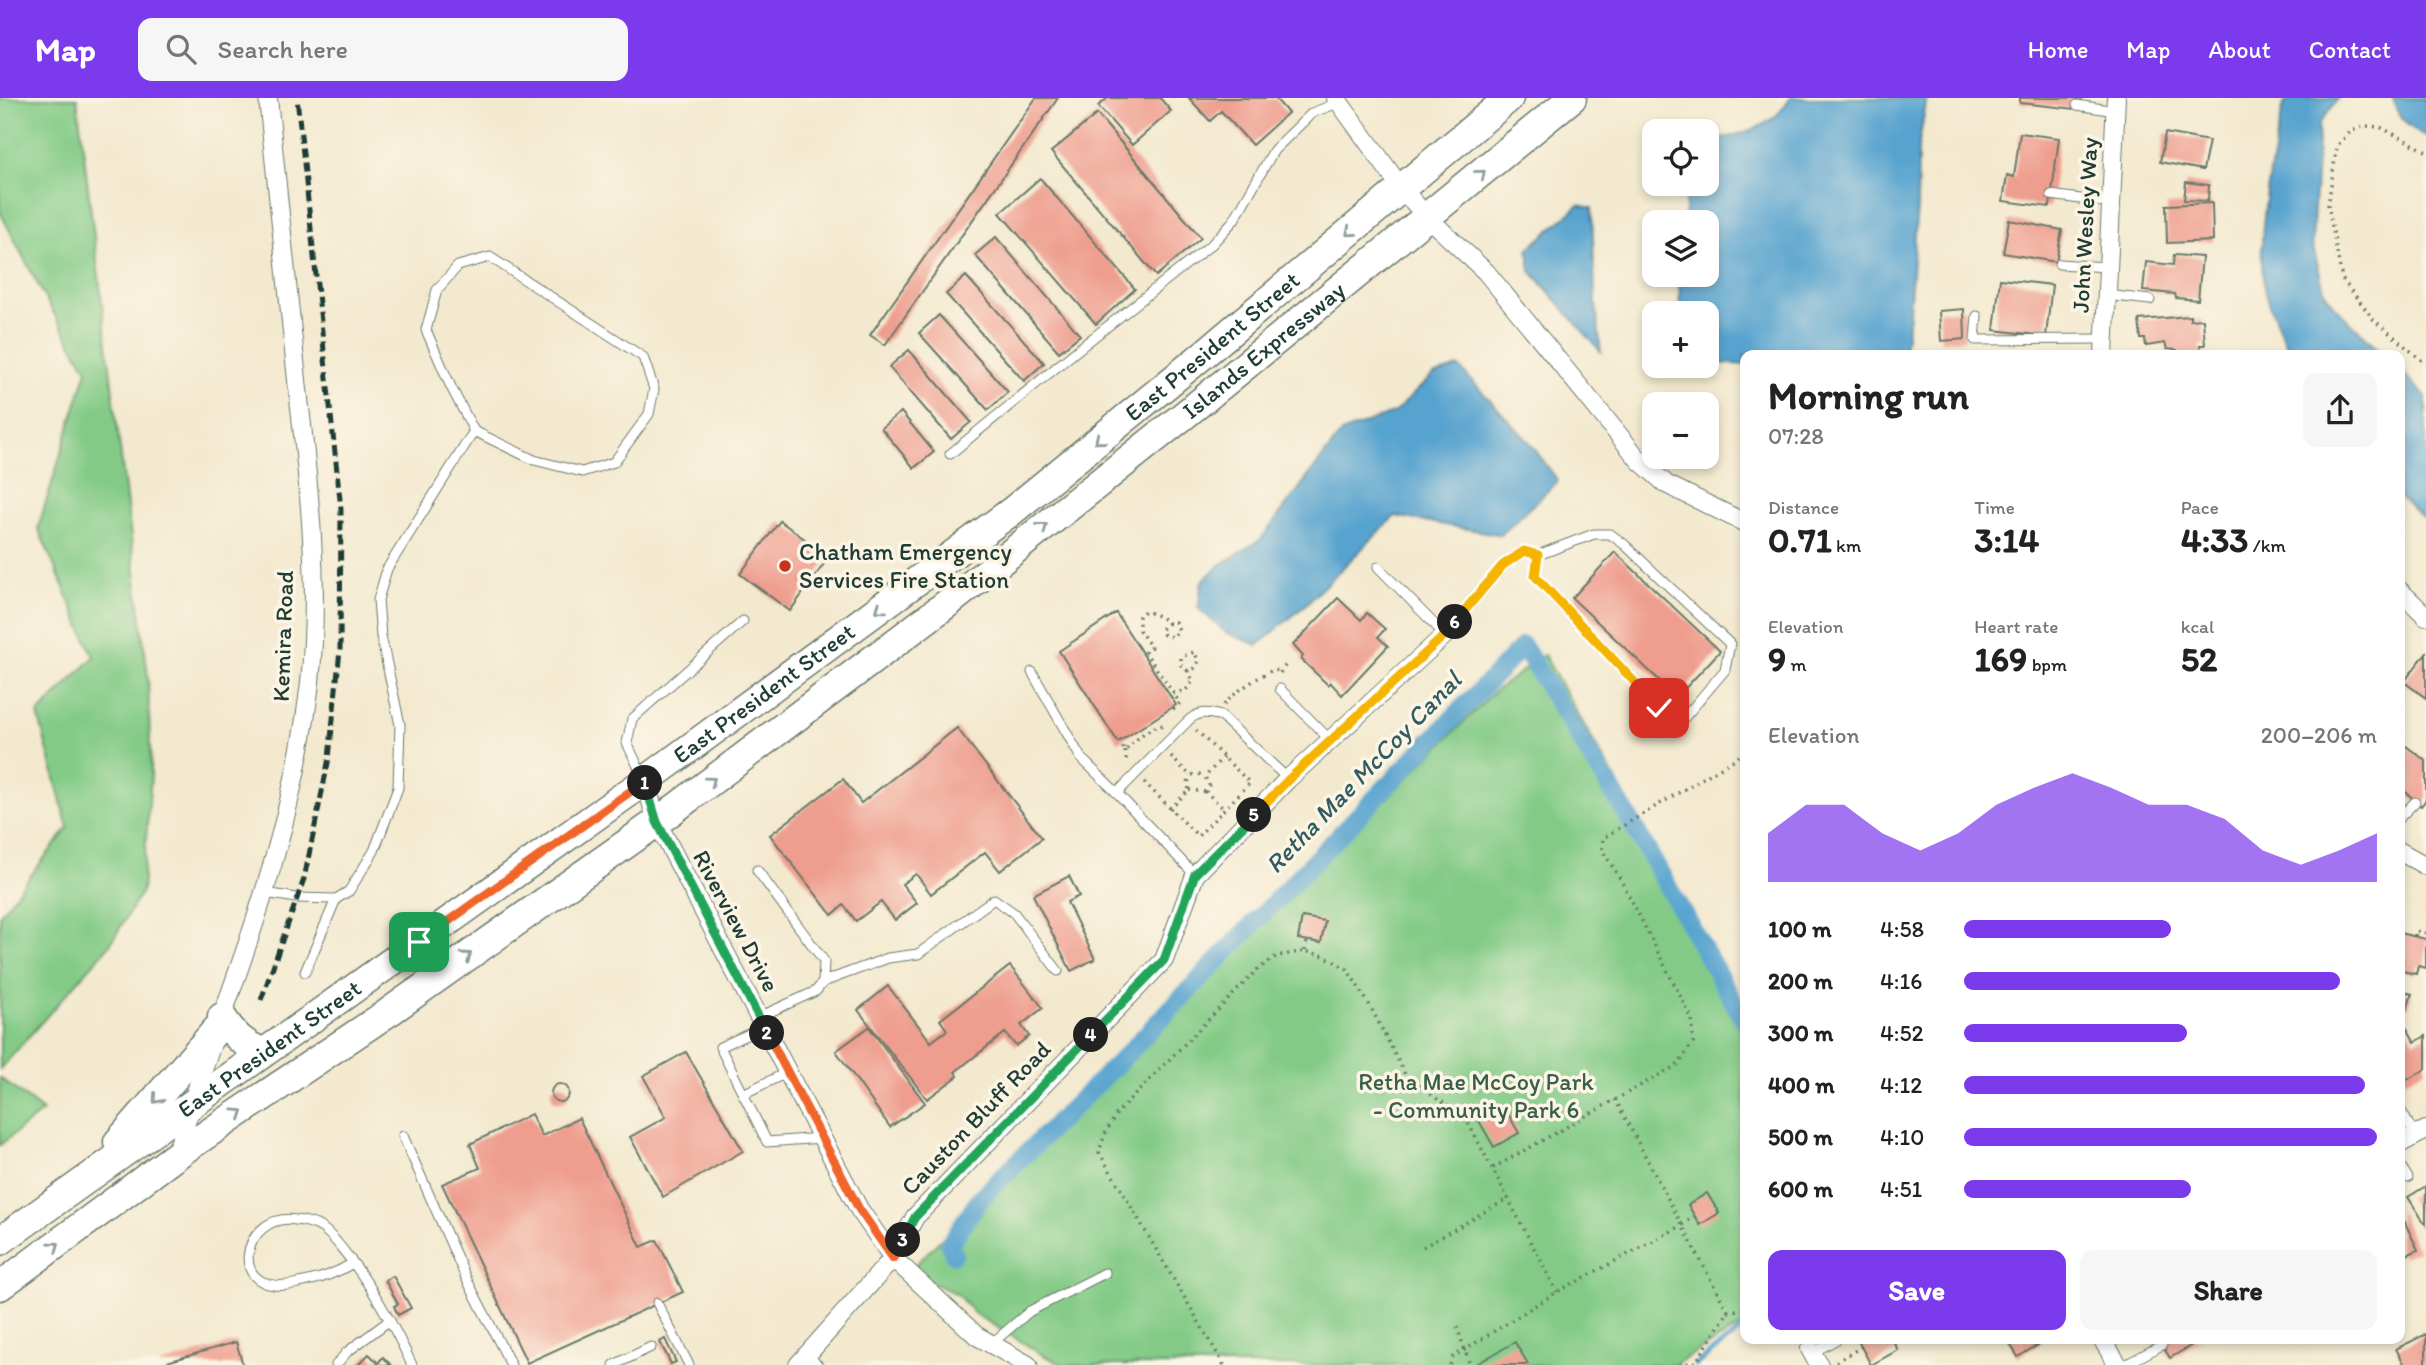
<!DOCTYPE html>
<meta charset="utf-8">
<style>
body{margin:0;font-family:Itim,sans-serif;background:#f6f6f6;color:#222;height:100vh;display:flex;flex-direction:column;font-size:26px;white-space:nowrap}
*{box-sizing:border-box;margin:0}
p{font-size:23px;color:#767676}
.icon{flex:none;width:38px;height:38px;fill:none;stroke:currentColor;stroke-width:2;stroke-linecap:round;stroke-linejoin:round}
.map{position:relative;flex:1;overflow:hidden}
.sheet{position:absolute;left:1740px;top:252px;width:665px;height:994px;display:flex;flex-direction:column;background:#fff;border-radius:14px;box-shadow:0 4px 10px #0003}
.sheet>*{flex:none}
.buttons{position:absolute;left:1642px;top:21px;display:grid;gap:14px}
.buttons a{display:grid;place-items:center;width:77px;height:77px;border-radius:14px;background:#fff;box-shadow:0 4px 10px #0003;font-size:35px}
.pin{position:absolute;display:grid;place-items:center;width:60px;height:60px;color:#fff;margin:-30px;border-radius:14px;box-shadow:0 4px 10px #0006}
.km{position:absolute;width:35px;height:35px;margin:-18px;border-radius:50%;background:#222;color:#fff;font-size:19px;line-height:35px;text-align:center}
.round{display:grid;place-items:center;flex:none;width:74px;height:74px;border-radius:14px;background:#f6f6f6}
.summary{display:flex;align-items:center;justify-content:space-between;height:119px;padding:0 28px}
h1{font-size:38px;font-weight:700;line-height:52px}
.stats{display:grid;grid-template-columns:repeat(3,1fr);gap:10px;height:119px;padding:7px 28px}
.stats div{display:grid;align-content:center}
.stats b{font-size:35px;font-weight:700}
.stats small{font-size:19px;font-weight:400}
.stats p{font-size:19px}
.chart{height:196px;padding:14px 28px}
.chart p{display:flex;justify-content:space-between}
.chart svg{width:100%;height:126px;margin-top:7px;fill:#7c3aed;opacity:.7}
.primary-button{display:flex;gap:14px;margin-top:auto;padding:14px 28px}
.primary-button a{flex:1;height:80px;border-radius:14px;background:#7c3aed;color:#fff;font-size:28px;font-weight:700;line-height:80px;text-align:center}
.primary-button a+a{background:#f6f6f6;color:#222}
ul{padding:0 28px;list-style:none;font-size:23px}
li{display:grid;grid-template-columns:112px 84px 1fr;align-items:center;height:52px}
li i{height:18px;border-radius:9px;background:#7c3aed}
header{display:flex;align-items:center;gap:42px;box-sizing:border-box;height:98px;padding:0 35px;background:#7c3aed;color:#fff}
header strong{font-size:33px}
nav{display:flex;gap:38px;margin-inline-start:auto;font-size:24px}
.search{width:490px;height:63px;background:#f6f6f6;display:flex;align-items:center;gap:18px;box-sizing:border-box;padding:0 24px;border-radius:14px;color:#767676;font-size:26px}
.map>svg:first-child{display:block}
</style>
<header>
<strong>Map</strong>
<div class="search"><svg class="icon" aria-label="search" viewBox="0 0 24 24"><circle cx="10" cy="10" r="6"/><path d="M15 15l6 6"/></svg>Search here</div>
<nav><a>Home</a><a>Map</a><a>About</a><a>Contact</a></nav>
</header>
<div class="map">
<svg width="2426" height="1267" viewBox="0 0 2426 1267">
<rect width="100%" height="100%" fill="#fcf5e5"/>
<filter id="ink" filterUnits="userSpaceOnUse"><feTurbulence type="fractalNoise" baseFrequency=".0143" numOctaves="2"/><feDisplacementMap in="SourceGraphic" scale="14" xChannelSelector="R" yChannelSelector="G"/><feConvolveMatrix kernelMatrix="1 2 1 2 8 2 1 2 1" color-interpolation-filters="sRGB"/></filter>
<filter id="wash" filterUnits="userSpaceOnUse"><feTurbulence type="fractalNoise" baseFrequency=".00686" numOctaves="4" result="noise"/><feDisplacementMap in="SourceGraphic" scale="28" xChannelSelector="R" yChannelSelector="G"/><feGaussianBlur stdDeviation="1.57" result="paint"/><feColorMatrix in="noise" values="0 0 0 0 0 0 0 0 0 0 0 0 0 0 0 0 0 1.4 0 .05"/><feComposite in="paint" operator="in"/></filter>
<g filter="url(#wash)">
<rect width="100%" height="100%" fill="#f3e9cf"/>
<g fill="#82ca86" stroke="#50845d" stroke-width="2">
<polygon points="0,0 77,0 148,579 151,677 142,793 109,848 0,971 0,816 68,730 38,616 94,559 38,430 87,272 46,202 0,114"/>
<polygon points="1544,557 1745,908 1745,1226 1674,1267 1064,1267 1047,1259 975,1216 957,1196 908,1174 1495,593"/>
<polygon points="0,980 43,1013 0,1047"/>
</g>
<g fill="#56a3cf" stroke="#3a7082" stroke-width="2">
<path d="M1790,0H1927L1918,50L1917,110L1908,228L1903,257H1745V267L1706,264V215H1680L1679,177H1706V124H1684L1686,99L1691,86H1706V44C1737,37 1774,31 1790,0Z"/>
<path d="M2291,0H2338L2319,26L2312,145L2325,195L2341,215L2385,257H2286L2287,248C2280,232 2272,215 2267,198C2252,150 2273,56 2284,6Z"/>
<path d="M2393,0H2426V38C2409,31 2396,18 2393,0Z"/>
<polygon points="1579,107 1592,110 1595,196 1601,254 1531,173 1528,151"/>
<polygon points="1459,269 1530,345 1558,383 1501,437 1395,418 1303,509 1258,547 1226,535 1198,510 1202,483 1220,467 1261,441 1341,335 1395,314 1433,277"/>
<polygon points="2399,271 2426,299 2426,423 2399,399"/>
</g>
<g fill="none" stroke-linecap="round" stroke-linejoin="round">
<polyline stroke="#56a3cf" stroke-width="5" points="1695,1267 1745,1229"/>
<polyline stroke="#56a3cf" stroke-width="19" points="954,1156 949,1146 980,1101 1124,959 1523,548 1630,722 1745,924"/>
</g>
<g id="blocks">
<g fill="#ee9d8e">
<polygon points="1036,0 1058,0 885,247 870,237"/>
<polygon points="1108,0 1160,0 1171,13 1132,47 1098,8"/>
<polygon points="1189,0 1275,0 1288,15 1252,47 1221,13 1210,23"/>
<polygon points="2020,0 2078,0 2076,11 2020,5"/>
<polygon points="1097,16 1201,140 1156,178 1051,54"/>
<polygon points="2020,35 2059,40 2050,109 2003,103 2007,77 2014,79"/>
<polygon points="2165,35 2209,43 2203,72 2160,64"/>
<polygon points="1040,80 1135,191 1096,226 1000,115"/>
<polygon points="2186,84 2209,87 2208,103 2184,102"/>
<polygon points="2212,105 2213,143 2167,145 2166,107"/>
<polygon points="2009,122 2062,132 2056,164 2003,155"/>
<polygon points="996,139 1080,237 1059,254 975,157"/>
<polygon points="2174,157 2202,159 2198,202 2176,200 2175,196 2143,193 2146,164 2173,167"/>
<polygon points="966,178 1044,265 1024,283 946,196"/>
<polygon points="2000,181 2052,187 2046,238 1994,232"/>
<polygon points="1964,211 1965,241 1941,243 1939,213"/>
<polygon points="939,217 1008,294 988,312 919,235"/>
<polygon points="2190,218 2190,222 2203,221 2205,247 2200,247 2201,257 2177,257 2177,252 2167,251 2165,245 2146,248 2145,241 2141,241 2139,222"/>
<polygon points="909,252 971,324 951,341 889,269"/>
<polygon points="901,314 934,354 914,370 881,330"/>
<polygon points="780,423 829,459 790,513 740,476"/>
<polygon points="1615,454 1720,553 1677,599 1572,500"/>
<polygon points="1338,500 1361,522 1367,515 1385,531 1378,539 1388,548 1342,597 1330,584 1328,587 1301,561 1303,558 1293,547"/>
<polygon points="1116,515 1176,607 1118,644 1059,553"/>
<polygon points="2426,555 2426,600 2404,584"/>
<polygon points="957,630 1042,740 1000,773 985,754 931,796 916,776 902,786 917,805 895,822 881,804 856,823 844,807 832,817 770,737 843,681 861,705"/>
<polygon points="2406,648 2426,663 2426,702 2421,708 2399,688 2399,656"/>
<polygon points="1069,778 1079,798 1067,804 1095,861 1071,873 1033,797"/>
<polygon points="1302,819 1325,823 1321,845 1298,841"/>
<polygon points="2399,835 2426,841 2426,870 2418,868 2416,876 2402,873 2403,863 2399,862"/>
<polygon points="1010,868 1043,910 1021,927 1029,938 1016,948 1005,935 955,974 958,978 927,1001 858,912 888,888 931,944 947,932 940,922"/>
<polygon points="2399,892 2412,896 2407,911 2399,908"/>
<polygon points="869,929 925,1005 890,1029 836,953"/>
<polygon points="2406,929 2415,944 2426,938 2426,971 2405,983 2399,973 2399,933"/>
<polygon points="686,954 743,1053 663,1099 630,1039 666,1019 643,978"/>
<circle cx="560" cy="995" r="9"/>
<polygon points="1504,1009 1519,1035 1494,1049 1479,1023"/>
<polygon points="531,1016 542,1038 579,1020 641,1149 657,1142 683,1194 527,1265 442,1086 480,1070 470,1046"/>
<polygon points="2426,1088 2426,1127 2408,1099"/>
<polygon points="1707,1095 1719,1115 1700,1127 1688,1107"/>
<polygon points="2399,1112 2418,1152 2403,1159 2399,1151"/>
<polygon points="393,1178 411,1210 398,1217 394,1208 398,1206 385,1182"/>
<polygon points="2426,1236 2426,1266 2405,1267 2396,1251"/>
<polygon points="665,1241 676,1264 671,1266 660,1244"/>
<polygon points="1857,1241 1892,1241 1898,1252 1871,1267"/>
<polygon points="2007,1241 2039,1241 2041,1245 2018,1259"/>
<polygon points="2158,1241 2202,1241 2170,1260"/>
<polygon points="236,1244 243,1267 160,1267 160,1266"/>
<polygon points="1515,1244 1528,1266 1525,1267 1475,1267"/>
<polygon points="369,1256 378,1265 383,1259 391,1267 358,1267"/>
</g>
</g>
</g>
<g filter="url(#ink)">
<use href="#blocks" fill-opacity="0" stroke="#69796a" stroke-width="2"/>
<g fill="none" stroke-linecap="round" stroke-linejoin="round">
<g stroke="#69796a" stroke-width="11">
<g id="service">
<polyline points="2077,7 2115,13"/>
<polyline points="2051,97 2110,105"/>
<polyline points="2059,166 2107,169"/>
<polyline points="2106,197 2150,202"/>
<polyline points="1977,218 1975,242 2103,241"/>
<polyline points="950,356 1080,250 1212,146 1234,122 1274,52 1312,15 1340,4"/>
<polyline points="1378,469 1445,537 1504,467 1524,453 1538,457 1594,436 1610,436 1624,446 1730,546 1725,572 1685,619 1659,609 1535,478 1538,457"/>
<polyline points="1032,574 1081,660 1117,695"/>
<polyline points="1280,591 1330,642"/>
<polyline points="644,681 627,645 632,621 743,523"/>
<polyline points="2399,720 2415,704"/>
<polyline points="757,772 824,863 823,884 816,893 759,919"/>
<path d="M1195,777L1117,695L1187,624C1197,613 1208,614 1221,618L1288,681"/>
<polyline points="265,795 297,800 336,801 349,793 374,753 398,690 400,627 381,538 378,502 387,471 474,333 451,289 426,232 437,192 458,168 490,159 643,259 654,291 649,316 614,364 582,374 534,362 474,333"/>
<polyline points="305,874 336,801"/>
<polyline points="823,884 888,860 918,856 994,801 1014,815 1058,873"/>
<polyline points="764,929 720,949 767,1044 822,1040"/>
<polyline points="743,996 788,974"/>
<polyline points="2399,1009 2415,1038"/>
<polyline points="403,1038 467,1182 511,1267"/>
<polyline points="2399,1065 2408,1080"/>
<path d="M353,1165C335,1176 320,1181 299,1185C223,1203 241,1113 296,1122C305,1123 314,1125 322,1130C332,1137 339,1147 347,1157C374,1191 394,1228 412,1267"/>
<polyline points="657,1205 689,1267"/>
<polyline points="991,1246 1030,1213 1105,1175"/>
<polyline points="1812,1255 1837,1241"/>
<polyline points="807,1257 818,1267"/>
<polyline points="336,1267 347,1254 390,1222"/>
<polyline points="614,1267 651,1249"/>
<polyline points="2125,1267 2162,1247"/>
</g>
</g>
<g stroke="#69796a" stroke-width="20">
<g id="minor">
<polyline points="1336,0 1402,91 1428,120 1486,174 1640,363 1666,386 1745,425"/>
<polyline points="2104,257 2116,0"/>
<polyline points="2399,492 2426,518"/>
<polyline points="645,683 657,724 859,1111 893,1160 908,1174 977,1238 1028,1267"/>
<polyline points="2399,753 2426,768"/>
<polyline points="2399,1046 2426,1032"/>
<path d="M175,1058C190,1015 202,971 218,929C260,815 296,705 310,584C320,488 309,387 298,292C288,194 278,97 268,0"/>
<polyline points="2102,1241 2118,1267"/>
<polyline points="1810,1251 1819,1267"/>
<polyline points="798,1267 893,1160 915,1119 1164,862 1195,777 1288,681 1445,537"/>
</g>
</g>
<g stroke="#69796a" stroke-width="31">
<g id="primary">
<path d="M222,919C233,936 244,948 264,954"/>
<polyline points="118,1044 217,931"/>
<path id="s1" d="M0,1143L645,683L1012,413L1191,267L1509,0"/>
<path id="s2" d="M0,1188L185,1051L389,914L657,724L952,502L1202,303L1572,0"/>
</g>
</g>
<g stroke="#69796a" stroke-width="3.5" stroke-dasharray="2 5" stroke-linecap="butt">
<polyline points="2426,53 2380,29 2366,28 2351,33 2337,48 2328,107 2342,181 2374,222 2426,266"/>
<polyline points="1168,525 1161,531 1164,537 1172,539 1179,532 1175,524 1168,525 1161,519 1145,513 1139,518 1139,532 1151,549 1145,554 1180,605 1170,614"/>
<polyline points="1280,575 1287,565"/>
<polyline points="1173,596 1186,592 1193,583 1188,573 1195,570 1199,563 1194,554 1181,559 1181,567 1188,573"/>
<path d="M1224,607C1237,592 1255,581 1273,572L1280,573"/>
<path d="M1119,643L1125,653C1137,641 1148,628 1166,627"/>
<polyline points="1125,653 1127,666"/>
<polyline points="1171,659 1190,677 1199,676 1205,679"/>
<polyline points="1223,659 1205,679 1209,687 1206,694 1224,711"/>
<polyline points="1144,684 1198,738 1250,685 1196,632"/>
<polyline points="1189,692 1206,694"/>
<polyline points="1170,711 1189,692 1188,685 1190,677"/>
<polyline points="2415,838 2415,833 2426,835"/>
<polyline points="1305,853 1307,843"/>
<polyline points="1615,1001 1728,1214 1696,1264 1676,1267"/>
<polyline points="1493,1070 1679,966 1693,944 1692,921 1621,782 1602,752 1603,740 1745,655"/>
<polyline points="1423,1149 1509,1100"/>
<polyline points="1728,1214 1745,1210"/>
<polyline points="1457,1229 1470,1267"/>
<polyline points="1836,1264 1861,1249"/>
<polyline points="1224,1267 1099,1054 1105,1036 1117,1015 1257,872 1277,858 1305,853 1325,858 1347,871 1369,906 1406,978 1440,1003 1464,1017 1557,1194"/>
<polyline points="1450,1267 1453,1259 1557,1194 1681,1128 1695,1118"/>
</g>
<use href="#service" stroke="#fff" stroke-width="9"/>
<use href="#minor" stroke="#fff" stroke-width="18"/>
<use href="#primary" stroke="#fff" stroke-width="28"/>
<polyline stroke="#1f3d34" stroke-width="5" stroke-dasharray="10 5" stroke-linecap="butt" points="261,902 304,781 329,660 340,552 341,411 297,0"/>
</g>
<defs><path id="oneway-chevron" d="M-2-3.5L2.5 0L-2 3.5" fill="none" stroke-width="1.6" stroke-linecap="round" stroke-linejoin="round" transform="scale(1.75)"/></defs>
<g stroke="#8f9e9a">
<use href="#oneway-chevron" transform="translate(1481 76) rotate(-40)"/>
<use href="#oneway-chevron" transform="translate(1350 134) rotate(140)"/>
<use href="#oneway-chevron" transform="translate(1099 342) rotate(141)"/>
<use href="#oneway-chevron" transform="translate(1043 429) rotate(-38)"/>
<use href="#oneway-chevron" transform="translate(880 511) rotate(144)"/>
<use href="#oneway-chevron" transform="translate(711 683) rotate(-37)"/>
<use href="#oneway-chevron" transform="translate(467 858) rotate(-35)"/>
<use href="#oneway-chevron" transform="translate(157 1001) rotate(131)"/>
<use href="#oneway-chevron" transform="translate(239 1015) rotate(-34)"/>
<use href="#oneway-chevron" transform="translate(55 1148) rotate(-36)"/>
</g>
</g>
<g fill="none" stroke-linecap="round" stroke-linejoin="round" filter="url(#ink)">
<g stroke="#fff" stroke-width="14">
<polyline id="split-1" points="419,844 645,683 645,685"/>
</g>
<g stroke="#fff" stroke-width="14">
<polyline id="split-2" points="645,685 657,724 767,935"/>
</g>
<g stroke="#fff" stroke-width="14">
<polyline id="split-3" points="767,935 859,1111 893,1160 903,1142"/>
</g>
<g stroke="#fff" stroke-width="14">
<polyline id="split-4" points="903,1142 915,1119 1091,937"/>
</g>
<g stroke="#fff" stroke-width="14">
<polyline id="split-5" points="1091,937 1164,862 1195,776 1254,717"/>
</g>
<g stroke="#fff" stroke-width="14">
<polyline id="split-6" points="1254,717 1289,681 1445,537 1455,524"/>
</g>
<g stroke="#fff" stroke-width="14">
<polyline id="split-7" points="1455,524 1503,467 1524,453 1538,457 1535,478 1659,610"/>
</g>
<use href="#split-1" stroke="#f0652b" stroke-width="9"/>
<use href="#split-2" stroke="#22a559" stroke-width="9"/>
<use href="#split-3" stroke="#f0652b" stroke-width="9"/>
<use href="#split-4" stroke="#22a559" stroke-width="9"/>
<use href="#split-5" stroke="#22a559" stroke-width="9"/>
<use href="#split-6" stroke="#f5b400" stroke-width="9"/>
<use href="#split-7" stroke="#f5b400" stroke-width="9"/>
</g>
<circle fill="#c8321e" stroke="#fcf5e5" stroke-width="2.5" cx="785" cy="468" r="7"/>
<g text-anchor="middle" stroke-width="7" stroke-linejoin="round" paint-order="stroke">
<g font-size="24" fill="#1f3d34" stroke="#fcf5e5">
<text transform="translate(2085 127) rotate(-87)" y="8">John Wesley Way</text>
<text dy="8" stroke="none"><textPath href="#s1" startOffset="1507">East President Street</textPath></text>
<text dy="8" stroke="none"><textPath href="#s2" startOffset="1573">Islands Expressway</textPath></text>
<text transform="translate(283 538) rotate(-88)" y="8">Kemira Road</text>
<text dy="8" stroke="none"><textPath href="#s1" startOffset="940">East President Street</textPath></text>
<text transform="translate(736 823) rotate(62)" y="8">Riverview Drive</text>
<text dy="8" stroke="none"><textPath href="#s1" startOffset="331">East President Street</textPath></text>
<text transform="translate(976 1020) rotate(-46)" y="8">Causton Bluff Road</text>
</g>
<g font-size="24" fill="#1f3d34" stroke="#fcf5e5" text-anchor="start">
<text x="799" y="462">Chatham Emergency<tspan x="799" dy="28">Services Fire Station</tspan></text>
</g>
<g font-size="24" fill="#386048" stroke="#fcf5e5">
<text x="1476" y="992">Retha Mae McCoy Park<tspan x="1476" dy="28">- Community Park 6</tspan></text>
</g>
<g font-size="26" font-style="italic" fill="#305c62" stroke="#fcf5e5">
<text transform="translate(1363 674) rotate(-46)" y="9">Retha Mae McCoy Canal</text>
</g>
</g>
</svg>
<div class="buttons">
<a><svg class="icon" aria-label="locate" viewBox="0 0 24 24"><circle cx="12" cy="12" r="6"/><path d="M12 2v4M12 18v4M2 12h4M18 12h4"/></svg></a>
<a><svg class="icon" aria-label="layers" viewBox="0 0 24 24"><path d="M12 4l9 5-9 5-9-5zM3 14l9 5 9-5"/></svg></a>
<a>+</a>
<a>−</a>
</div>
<div class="pin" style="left:419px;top:844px;background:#1e9e55"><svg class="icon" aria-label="arrive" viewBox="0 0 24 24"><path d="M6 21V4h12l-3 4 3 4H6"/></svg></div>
<div class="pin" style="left:1659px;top:610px;background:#d93025"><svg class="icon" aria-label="check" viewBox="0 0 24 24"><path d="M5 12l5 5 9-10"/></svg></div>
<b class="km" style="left:645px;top:685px">1</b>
<b class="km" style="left:767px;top:935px">2</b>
<b class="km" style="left:903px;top:1142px">3</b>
<b class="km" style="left:1091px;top:937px">4</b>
<b class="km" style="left:1254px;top:717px">5</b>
<b class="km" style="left:1455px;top:524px">6</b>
<section class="sheet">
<div class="summary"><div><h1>Morning run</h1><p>07:28</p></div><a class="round"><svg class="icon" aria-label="share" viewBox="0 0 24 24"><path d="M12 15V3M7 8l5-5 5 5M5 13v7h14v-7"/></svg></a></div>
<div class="stats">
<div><p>Distance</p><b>0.71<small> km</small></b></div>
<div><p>Time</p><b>3:14</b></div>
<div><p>Pace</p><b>4:33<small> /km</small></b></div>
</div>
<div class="stats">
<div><p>Elevation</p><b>9<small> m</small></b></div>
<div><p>Heart rate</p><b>169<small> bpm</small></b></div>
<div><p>kcal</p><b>52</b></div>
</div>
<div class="chart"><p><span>Elevation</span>200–206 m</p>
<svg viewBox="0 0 160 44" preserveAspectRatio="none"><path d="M0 44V27L10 17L20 17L30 27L40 33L50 27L60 17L70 11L80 6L90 11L100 17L110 17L120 22L130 33L140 38L150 33L160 27V44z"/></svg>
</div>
<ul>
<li><b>100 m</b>4:58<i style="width:50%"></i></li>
<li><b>200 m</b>4:16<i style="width:91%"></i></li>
<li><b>300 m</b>4:52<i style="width:54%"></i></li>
<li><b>400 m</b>4:12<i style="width:97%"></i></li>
<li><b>500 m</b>4:10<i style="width:100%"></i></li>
<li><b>600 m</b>4:51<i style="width:55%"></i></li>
</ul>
<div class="primary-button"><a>Save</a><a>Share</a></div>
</section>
</div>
